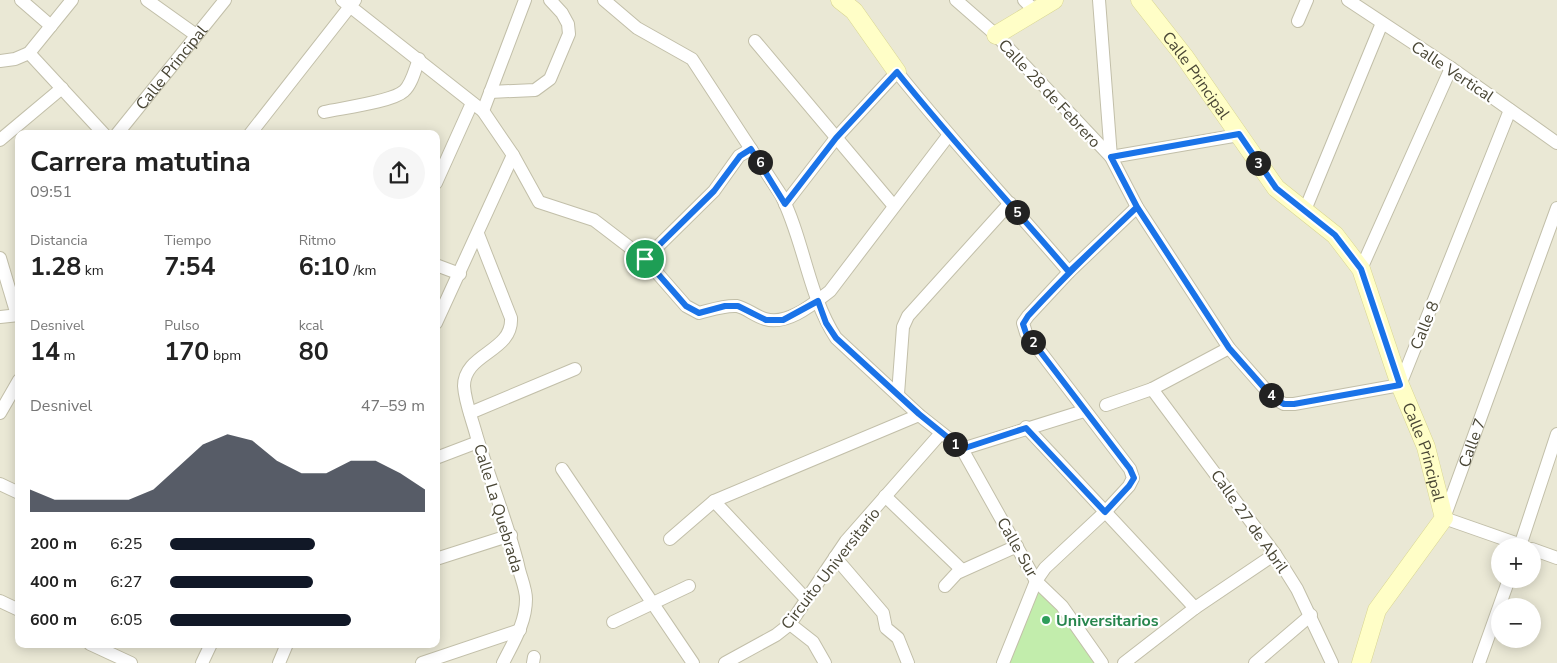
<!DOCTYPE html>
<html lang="es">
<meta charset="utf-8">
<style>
body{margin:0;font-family:"Nunito Sans",sans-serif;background:#f6f6f6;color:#222;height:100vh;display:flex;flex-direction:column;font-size:19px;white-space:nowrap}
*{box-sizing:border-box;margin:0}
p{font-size:16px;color:#767676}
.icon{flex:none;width:28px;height:28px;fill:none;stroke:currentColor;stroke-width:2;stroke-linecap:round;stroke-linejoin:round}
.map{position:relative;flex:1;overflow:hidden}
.sheet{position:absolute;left:15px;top:130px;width:425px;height:518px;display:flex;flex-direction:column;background:#fff;border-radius:10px;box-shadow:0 2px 12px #0003}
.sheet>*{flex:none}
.fabs{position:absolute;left:1491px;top:538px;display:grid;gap:10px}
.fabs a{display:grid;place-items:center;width:50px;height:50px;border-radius:50%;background:#fff;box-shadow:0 2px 12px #0003;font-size:25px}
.pin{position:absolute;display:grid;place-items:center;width:42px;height:42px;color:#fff;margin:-21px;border:2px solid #fff;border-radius:50%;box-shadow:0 1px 5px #0007}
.km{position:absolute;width:25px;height:25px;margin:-12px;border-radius:50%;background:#222;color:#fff;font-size:14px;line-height:25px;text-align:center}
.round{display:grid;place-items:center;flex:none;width:52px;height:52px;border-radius:26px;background:#f6f6f6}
.summary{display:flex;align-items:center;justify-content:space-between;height:85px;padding:0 15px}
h1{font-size:28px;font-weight:700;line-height:38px}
.metrics{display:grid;grid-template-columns:repeat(3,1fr);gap:8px;height:85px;padding:5px 15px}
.metrics div{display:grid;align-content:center}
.metrics b{font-size:25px;font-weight:700}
.metrics small{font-size:14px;font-weight:400}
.metrics p{font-size:14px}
.chart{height:140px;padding:10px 15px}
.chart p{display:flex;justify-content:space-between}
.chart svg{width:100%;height:90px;margin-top:5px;fill:#111827;opacity:.7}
ul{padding:0 15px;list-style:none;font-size:16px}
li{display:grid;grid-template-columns:80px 60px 1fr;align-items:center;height:38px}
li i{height:12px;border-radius:6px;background:#111827}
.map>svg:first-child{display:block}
</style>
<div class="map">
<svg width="1557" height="663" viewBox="0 0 1557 663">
<rect width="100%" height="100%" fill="#f5f4e7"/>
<path fill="#eae8d5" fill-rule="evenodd" d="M0,0H1557V663H0ZM19,134H436V644H19ZM1500,546H1532V579H1500ZM1500,606H1532V639H1500Z"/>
<polygon fill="#c2edac" points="1038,588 1063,612 1097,663 1008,663"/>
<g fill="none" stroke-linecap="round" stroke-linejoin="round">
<g stroke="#c2bfa9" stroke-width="14">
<g id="street">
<polyline points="21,0 51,26"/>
<polyline points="147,0 196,35"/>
<path d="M342,0L483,111L513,155L539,202L594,220L645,259L686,306L699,313C711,310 724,305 737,306C746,308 755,316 765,319C787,326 813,304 830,291L948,136"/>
<path d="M604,0L637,28L692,59L781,195C804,240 808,295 836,338L919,415L962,449L1036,581L1062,606L1102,663"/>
<polyline points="956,0 996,35 1111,157 1137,207 1229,348 1273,398 1284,404 1294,404 1400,385 1510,110"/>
<polyline points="1024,0 1035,11"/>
<polyline points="1099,0 1111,157 1239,135"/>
<polyline points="1348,0 1451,68 1557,143"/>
<polyline points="1298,21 1307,0"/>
<polyline points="755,41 893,205"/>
<polyline points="29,53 104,134"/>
<polyline points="0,61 15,59 29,53 72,0"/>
<polyline points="490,92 535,90 550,79 569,34 568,24 562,13 550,0"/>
<polyline points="483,111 525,0"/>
<path d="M324,112C341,108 392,102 404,91C412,84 415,69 419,59"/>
<path id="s1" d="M117,134L225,0"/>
<polyline points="250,134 355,0"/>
<polyline points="0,140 62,88"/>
<polyline points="436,183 472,103"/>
<path d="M785,204L836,138L897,72C952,141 1012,205 1069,272"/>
<polyline points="1305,210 1382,23"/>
<path d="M478,234L511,318C513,352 464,353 464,386C465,402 472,419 476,434C489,478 507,521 518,565C520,576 526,588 526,599C526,623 513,643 503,663"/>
<polyline points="0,258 17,315"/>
<polyline points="645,259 714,191 739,156 751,149"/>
<polyline points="436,265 460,274"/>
<polyline points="1361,269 1451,68"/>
<polyline points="0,317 19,315"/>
<polyline points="436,323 513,155"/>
<polyline points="1152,389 1275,554 1297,589 1332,663"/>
<polyline points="898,394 903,327 908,316 1010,203"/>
<polyline points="1106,405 1152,389 1229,348"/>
<polyline points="0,413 19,380"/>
<polyline points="470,413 575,369"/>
<polyline points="1026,427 1195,608"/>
<polyline points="962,449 1084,411"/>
<polyline points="436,458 478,442"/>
<polyline points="562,469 693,663"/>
<polyline points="0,484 19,493"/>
<polyline points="885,496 962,570"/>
<polyline points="714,501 806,599"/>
<polyline points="670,539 714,501 919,415"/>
<polyline points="1520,546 1557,434"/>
<path id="s2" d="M1524,546L1444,518L1557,208"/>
<polyline points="1532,549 1557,558"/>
<polyline points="835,557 883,613 886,628 898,638 908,663"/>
<polyline points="436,559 511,535"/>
<polyline points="945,586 957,573 1017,546"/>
<polyline points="0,601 19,610"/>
<polyline points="613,622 689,586"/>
<polyline points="790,624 813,642 825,663"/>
<polyline points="90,644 131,663"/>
<polyline points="202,663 211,644"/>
<polyline points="279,663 287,644"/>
<polyline points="422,663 520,630"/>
<polyline points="533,663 534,657"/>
<polyline points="725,663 776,635 790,624 846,541 941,433"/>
<polyline points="1003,663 1036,581 1045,568 1105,512 1129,486 1133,478 1130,469 1026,333 1023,323 1028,316 1069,272 1137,207"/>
<polyline points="1124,663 1195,608 1275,554"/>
<polyline points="1255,663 1311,615"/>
<polyline points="1479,663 1509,579"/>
</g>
</g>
<g stroke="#d9d692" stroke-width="19">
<g id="secondary">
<polyline points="840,0 854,11 897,72"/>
<path id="s3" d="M1140,0L1184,56L1276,188L1335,235L1361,269L1400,385L1426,447L1444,518L1377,610L1361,663"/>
<polyline points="996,35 1054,0"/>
</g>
</g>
<use href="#street" stroke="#fff" stroke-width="12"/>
<use href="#secondary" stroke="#fffec7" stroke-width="18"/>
</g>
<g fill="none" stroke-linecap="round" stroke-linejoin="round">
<g stroke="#fff" stroke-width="10">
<path id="route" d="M645,259L686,306L699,313L725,306H738L766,320H783L818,301L826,323L836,338L919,414L962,449L1026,428L1105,512L1129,486L1134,478L1130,469L1026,333L1023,324L1028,316C1063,278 1100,242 1137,207L1111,157L1239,134L1276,188L1335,235L1361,269L1400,385L1294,404H1284L1273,398L1229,348L1137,207L1069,272C1012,205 952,141 897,72L836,138L785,204L751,149L740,156L714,191L645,259"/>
</g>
<use href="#route" stroke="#1a73e8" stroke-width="6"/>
</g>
<circle fill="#2e9e5b" stroke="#fff" stroke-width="2" cx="1046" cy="620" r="5"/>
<g text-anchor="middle" stroke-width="4.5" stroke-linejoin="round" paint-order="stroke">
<g font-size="16" fill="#494635" stroke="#fff">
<text dy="6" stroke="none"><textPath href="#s1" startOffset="86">Calle Principal</textPath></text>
<text transform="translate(1453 71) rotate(34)" y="6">Calle Vertical</text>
<text dy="6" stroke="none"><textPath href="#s3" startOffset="94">Calle Principal</textPath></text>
<text transform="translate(1050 93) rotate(47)" y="6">Calle 28 de Febrero</text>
<text transform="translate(1424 325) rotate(-68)" y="6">Calle 8</text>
<text dy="6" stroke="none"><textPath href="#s2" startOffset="165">Calle 7</textPath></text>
<text dy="6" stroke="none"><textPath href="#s3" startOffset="544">Calle Principal</textPath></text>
<text transform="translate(499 508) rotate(73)" y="6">Calle La Quebrada</text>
<text transform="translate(1250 521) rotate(55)" y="6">Calle 27 de Abril</text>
<text transform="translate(1018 547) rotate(60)" y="6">Calle Sur</text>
<text transform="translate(830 568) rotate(-52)" y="6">Circuito Universitario</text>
</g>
<g font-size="16" font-weight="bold" fill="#27864d" stroke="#fff" text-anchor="start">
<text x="1056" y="626">Universitarios</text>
</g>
</g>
</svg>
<div class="fabs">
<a>+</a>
<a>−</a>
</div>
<div class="pin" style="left:645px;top:259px;background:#1e9e55"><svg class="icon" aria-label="arrive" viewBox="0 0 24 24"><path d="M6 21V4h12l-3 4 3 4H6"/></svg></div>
<b class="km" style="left:955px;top:444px">1</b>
<b class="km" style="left:1033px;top:342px">2</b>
<b class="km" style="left:1258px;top:163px">3</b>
<b class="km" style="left:1271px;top:395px">4</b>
<b class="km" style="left:1017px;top:212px">5</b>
<b class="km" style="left:760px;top:162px">6</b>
<section class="sheet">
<div class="summary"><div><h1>Carrera matutina</h1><p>09:51</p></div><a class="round"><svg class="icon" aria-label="share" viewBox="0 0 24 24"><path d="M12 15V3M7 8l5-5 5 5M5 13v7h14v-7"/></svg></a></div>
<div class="metrics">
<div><p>Distancia</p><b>1.28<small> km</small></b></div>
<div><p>Tiempo</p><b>7:54</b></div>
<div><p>Ritmo</p><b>6:10<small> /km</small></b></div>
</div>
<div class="metrics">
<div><p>Desnivel</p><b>14<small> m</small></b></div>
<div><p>Pulso</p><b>170<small> bpm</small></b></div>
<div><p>kcal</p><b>80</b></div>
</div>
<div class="chart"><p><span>Desnivel</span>47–59 m</p>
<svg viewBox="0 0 160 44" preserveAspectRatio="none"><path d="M0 44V33L10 38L20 38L30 38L40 38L50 33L60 22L70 11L80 6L90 9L100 19L110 25L120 25L130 19L140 19L150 25L160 33V44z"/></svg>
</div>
<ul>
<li><b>200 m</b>6:25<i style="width:57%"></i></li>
<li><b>400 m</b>6:27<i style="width:56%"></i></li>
<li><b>600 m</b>6:05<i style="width:71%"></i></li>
</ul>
</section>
</div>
